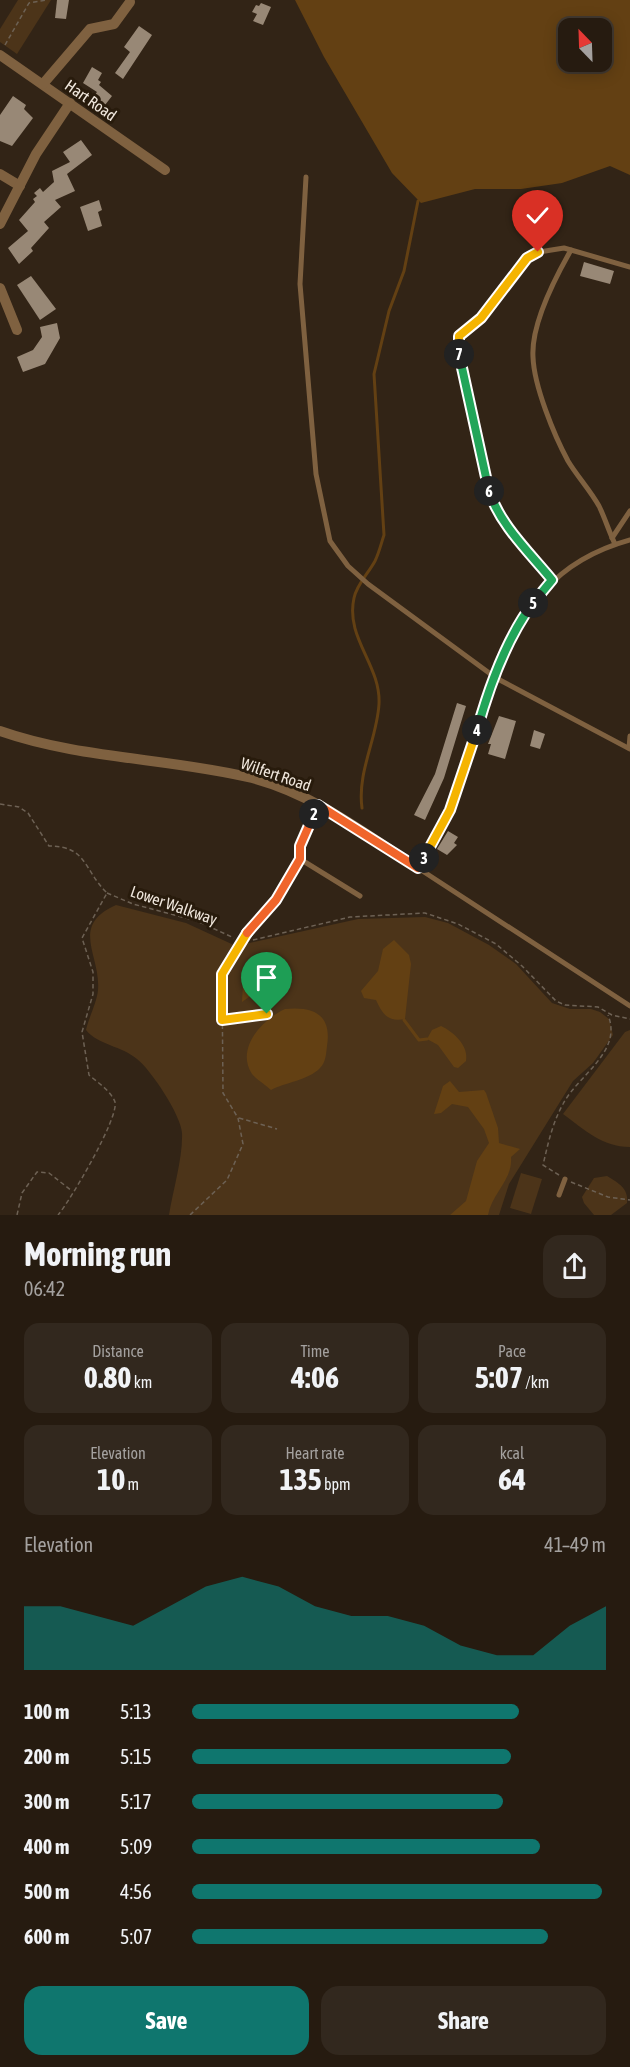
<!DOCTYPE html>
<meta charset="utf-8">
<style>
body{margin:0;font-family:"Asap Condensed",sans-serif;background:#32281e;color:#f1f3f6;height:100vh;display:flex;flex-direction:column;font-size:22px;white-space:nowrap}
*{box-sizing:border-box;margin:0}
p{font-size:20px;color:#a4a19f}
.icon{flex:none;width:33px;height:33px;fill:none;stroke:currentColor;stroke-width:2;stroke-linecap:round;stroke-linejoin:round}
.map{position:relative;height:1215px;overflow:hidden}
.panel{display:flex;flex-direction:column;background:#261b10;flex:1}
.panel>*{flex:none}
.needle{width:39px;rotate:337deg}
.buttons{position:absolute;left:558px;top:18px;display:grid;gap:12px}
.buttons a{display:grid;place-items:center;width:54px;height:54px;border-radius:12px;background:#261b10;box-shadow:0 3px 15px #0003,0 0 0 2px #423930;font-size:30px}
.pin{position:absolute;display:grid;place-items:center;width:51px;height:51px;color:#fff;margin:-62px -26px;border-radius:50% 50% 50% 0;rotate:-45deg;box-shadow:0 0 6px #0007}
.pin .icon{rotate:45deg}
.km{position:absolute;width:30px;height:30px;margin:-15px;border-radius:50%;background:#222;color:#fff;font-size:16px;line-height:30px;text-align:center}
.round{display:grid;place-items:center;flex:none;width:63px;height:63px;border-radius:18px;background:#32281e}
.head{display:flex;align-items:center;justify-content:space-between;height:102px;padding:0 24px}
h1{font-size:33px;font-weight:700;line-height:45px}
.metrics{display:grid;grid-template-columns:repeat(3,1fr);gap:9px;height:102px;padding:6px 24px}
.metrics div{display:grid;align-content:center;border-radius:15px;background:#32281e;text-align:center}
.metrics b{font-size:30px;font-weight:700}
.metrics small{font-size:16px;font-weight:400}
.metrics p{font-size:16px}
.chart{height:168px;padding:12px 24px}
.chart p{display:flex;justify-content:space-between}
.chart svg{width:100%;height:108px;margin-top:6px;fill:#0f766e;opacity:.7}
.primary-button{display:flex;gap:12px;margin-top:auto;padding:12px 24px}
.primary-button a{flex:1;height:69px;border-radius:18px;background:#0f766e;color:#fff;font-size:24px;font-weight:700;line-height:69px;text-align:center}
.primary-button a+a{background:#32281e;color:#f1f3f6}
ul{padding:0 24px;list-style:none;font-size:20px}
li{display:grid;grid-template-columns:96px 72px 1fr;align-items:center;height:45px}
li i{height:15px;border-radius:8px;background:#0f766e}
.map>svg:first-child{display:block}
</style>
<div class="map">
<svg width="630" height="1215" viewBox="0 0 630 1215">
<rect width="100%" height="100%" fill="#322416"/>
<g fill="#4c3419">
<polygon points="18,0 51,0 17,54 0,42 0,29"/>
<path d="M116,905L186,923L236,946L358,919L425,917L448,923L489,945L516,964L552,1003L570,1009H591L600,1012L609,1019L613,1035L593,1063L573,1081L509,1184L499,1215H169C173,1190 183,1157 182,1133C181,1115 151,1070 137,1059C122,1046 98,1045 86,1030C89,1017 97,1002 98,990C101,955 69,926 116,905Z"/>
<path d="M630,1030V1147C602,1147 585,1130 563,1114L625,1032Z"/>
<polygon points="521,1173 542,1179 531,1214 510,1208"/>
<path d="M607,1176C618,1183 629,1188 627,1203L611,1215H594L584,1203L582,1197L594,1178Z"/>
</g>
<g fill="#634013" fill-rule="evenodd">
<path d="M295,0H630V175L610,166L562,183L521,189H475L421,203L392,173L324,57ZM568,28H602V62H568Z"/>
<path d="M394,940L409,955L411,964L405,1019C388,1022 383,1015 376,1000L364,998L361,991L378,971L383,949Z"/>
<polygon points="254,972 276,979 281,987 278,996 253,994 242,1002 243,983"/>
<path d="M285,1009C314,1006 332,1015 327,1046C326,1054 326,1062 320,1068C309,1080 283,1083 271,1090C265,1084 257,1080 252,1074C235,1048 263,1019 285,1009Z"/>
<path d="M441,1026C454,1032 469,1046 466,1061L458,1068L454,1067L438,1045L427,1039L432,1030Z"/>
<path d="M450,1081L459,1092L484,1090L486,1093L498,1128L499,1143L520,1149L511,1157C513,1180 492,1193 488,1215H450L466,1201L477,1161L489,1143L484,1129L468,1107L452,1104L441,1113L434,1114L443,1086Z"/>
</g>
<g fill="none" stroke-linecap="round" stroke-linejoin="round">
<g stroke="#634013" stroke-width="3">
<path d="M362,808C357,772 377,739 379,704C381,665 345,638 354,598C357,584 368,574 375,561C379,553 381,544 384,535L374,374L389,311L404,271L418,201"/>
<polyline points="404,1020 419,1040 427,1039"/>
</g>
</g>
<g fill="#988876">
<polygon points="57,0 69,0 66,19 55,18"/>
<polygon points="261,3 271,7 263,25 253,21 257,14 252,12 256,5 259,6"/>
<polygon points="139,26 152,35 123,79 115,73 130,52 124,47"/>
<polygon points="92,67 102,73 98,80 101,82 99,85 112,96 105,105 94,96 97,92 83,83"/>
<polygon points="13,96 26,105 24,109 33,118 12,146 0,141 0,115"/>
<polygon points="81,140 92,155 67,174 75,191 55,200 61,207 44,222 49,228 31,248 33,251 19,264 8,248 28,231 19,220 35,202 33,199 37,196 34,193 40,188 43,192 54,182 52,171 70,162 63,152"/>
<polygon points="99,200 102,210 98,212 102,226 88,231 80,207"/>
<polygon points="584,262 614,271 610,284 580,276"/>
<polygon points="31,276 56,309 40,320 17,285"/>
<polygon points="57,323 60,338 45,364 23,372 17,357 33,350 42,337 40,327"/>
<polygon points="457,703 466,706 444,778 425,820 414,815 435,774"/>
<polygon points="499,716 516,721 505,759 488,754 491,744 488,744"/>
<polygon points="534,730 545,734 540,749 530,746"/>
<polygon points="448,831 458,837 454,843 457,845 447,855 437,849"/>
</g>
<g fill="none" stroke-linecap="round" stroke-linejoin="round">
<g stroke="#6d6154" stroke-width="1.5" stroke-dasharray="4.5 3" stroke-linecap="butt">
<polyline points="5,45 29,3 47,0"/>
<path d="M0,804L19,807L28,813L49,846C87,846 83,869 107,893L82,938L93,972V994L82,1032L89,1075C97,1082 111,1091 115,1102C119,1118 70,1201 58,1215"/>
<polyline points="107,893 133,904 197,921 234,938"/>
<polyline points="253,940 350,917 425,913 458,924 496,944 522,966 556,1001 565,1005 598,1007 612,1015 630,1019"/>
<polyline points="224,1020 267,1014"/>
<polyline points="239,1118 277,1129"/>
<path d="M559,1175L543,1165C548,1144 552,1124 563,1104C578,1075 623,1052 608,1015"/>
<polyline points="571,1182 608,1197 630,1200"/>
<polyline points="17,1215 22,1193 37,1172 49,1173 72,1191"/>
<polyline points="190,1215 227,1180 243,1144 238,1118 223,1093 222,974 238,946"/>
</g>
<g stroke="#7f6140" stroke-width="5">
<polyline points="306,177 300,284 316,474 330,541 348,566 368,584 496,678 485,702 450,810 418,868"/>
<path d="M571,250C555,278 531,325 533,357C534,386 554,435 568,461C577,476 590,490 599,506C605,518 609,532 615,544"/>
<polyline points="612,538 630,511"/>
<path d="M630,540C554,561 522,608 496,678L630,749"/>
<polyline points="552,580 493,503 485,477 457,341 481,318 527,258 539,252 564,248 630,267"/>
<polyline points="629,748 630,736"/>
<polyline points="398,855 630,1006"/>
<polyline points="300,859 360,896"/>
<polyline points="242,940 276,900 300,859 300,846 318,805"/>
<polyline points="559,1195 565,1179"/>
</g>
<g stroke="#7f6140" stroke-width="10">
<polyline points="0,55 165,170"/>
<polyline points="43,84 90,29 114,24 130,2"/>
<polyline points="0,174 20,186"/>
<polyline points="0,224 36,154 70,103"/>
<polyline points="0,288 17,330"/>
<path d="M0,731C79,759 170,758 252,778C306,792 352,824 398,855"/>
</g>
</g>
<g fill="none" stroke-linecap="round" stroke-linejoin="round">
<g stroke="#fff" stroke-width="12">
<polyline id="split-1" points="247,933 222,974 222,1020 267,1014"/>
</g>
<g stroke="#fff" stroke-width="12">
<polyline id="split-2" points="247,933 276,900 300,859 300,846 314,814"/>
</g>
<g stroke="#fff" stroke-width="12">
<polyline id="split-3" points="314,814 318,805 418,868 424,858"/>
</g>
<g stroke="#fff" stroke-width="12">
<polyline id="split-4" points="424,858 450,810 477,730"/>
</g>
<g stroke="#fff" stroke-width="12">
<path id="split-5" d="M477,730C489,687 506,639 533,603"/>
</g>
<g stroke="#fff" stroke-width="12">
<path id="split-6" d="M489,491C500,525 530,553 552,580L533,603"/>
</g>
<g stroke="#fff" stroke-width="12">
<polyline id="split-7" points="459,354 489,491"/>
</g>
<g stroke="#fff" stroke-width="12">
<polyline id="split-8" points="459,354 459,336 481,318 527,258 538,252"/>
</g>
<use href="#split-1" stroke="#f5b400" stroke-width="8"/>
<use href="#split-2" stroke="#f0652b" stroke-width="8"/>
<use href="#split-3" stroke="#f0652b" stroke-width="8"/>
<use href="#split-4" stroke="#f5b400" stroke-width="8"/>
<use href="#split-5" stroke="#22a559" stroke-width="8"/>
<use href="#split-6" stroke="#22a559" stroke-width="8"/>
<use href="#split-7" stroke="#22a559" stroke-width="8"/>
<use href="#split-8" stroke="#f5b400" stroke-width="8"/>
</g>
<g text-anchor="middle" stroke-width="6" stroke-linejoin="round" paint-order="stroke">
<g font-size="16" fill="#efe6dc" stroke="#281b0c">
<text transform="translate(91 100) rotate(35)" y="6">Hart Road</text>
<text transform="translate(276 774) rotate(19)" y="6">Wilfert Road</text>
<text transform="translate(174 905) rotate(19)" y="6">Lower Walkway</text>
</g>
</g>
</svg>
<div class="buttons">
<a><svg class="needle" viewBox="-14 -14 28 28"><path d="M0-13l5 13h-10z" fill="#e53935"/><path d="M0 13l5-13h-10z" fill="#a4a19f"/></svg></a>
</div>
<div class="pin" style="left:267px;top:1014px;background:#1e9e55"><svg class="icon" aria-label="arrive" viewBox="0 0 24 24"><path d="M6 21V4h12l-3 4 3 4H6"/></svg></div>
<div class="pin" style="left:538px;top:252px;background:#d93025"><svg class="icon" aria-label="check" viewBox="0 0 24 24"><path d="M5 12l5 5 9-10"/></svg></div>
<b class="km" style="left:314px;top:814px">2</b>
<b class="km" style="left:424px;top:858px">3</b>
<b class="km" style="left:477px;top:730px">4</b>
<b class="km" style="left:533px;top:603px">5</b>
<b class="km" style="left:489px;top:491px">6</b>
<b class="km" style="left:459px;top:354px">7</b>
</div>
<section class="panel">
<div class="head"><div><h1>Morning run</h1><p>06:42</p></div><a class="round"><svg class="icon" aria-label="share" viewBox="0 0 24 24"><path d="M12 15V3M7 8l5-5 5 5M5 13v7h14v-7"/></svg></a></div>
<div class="metrics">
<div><p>Distance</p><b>0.80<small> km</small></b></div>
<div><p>Time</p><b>4:06</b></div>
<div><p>Pace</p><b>5:07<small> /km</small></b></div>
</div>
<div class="metrics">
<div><p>Elevation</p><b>10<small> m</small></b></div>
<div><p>Heart rate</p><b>135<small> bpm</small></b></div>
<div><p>kcal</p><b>64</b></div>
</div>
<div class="chart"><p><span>Elevation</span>41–49 m</p>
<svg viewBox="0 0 160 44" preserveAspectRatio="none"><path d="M0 44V18L10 18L20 22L30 26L40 18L50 10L60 6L70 10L80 18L90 22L100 22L110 26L120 34L130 38L140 38L150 26L160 18V44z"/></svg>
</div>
<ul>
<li><b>100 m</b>5:13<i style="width:79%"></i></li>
<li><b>200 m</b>5:15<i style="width:77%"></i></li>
<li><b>300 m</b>5:17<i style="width:75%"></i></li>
<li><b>400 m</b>5:09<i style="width:84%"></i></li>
<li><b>500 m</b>4:56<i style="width:99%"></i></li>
<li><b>600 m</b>5:07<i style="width:86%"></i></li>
</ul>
<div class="primary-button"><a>Save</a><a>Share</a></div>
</section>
